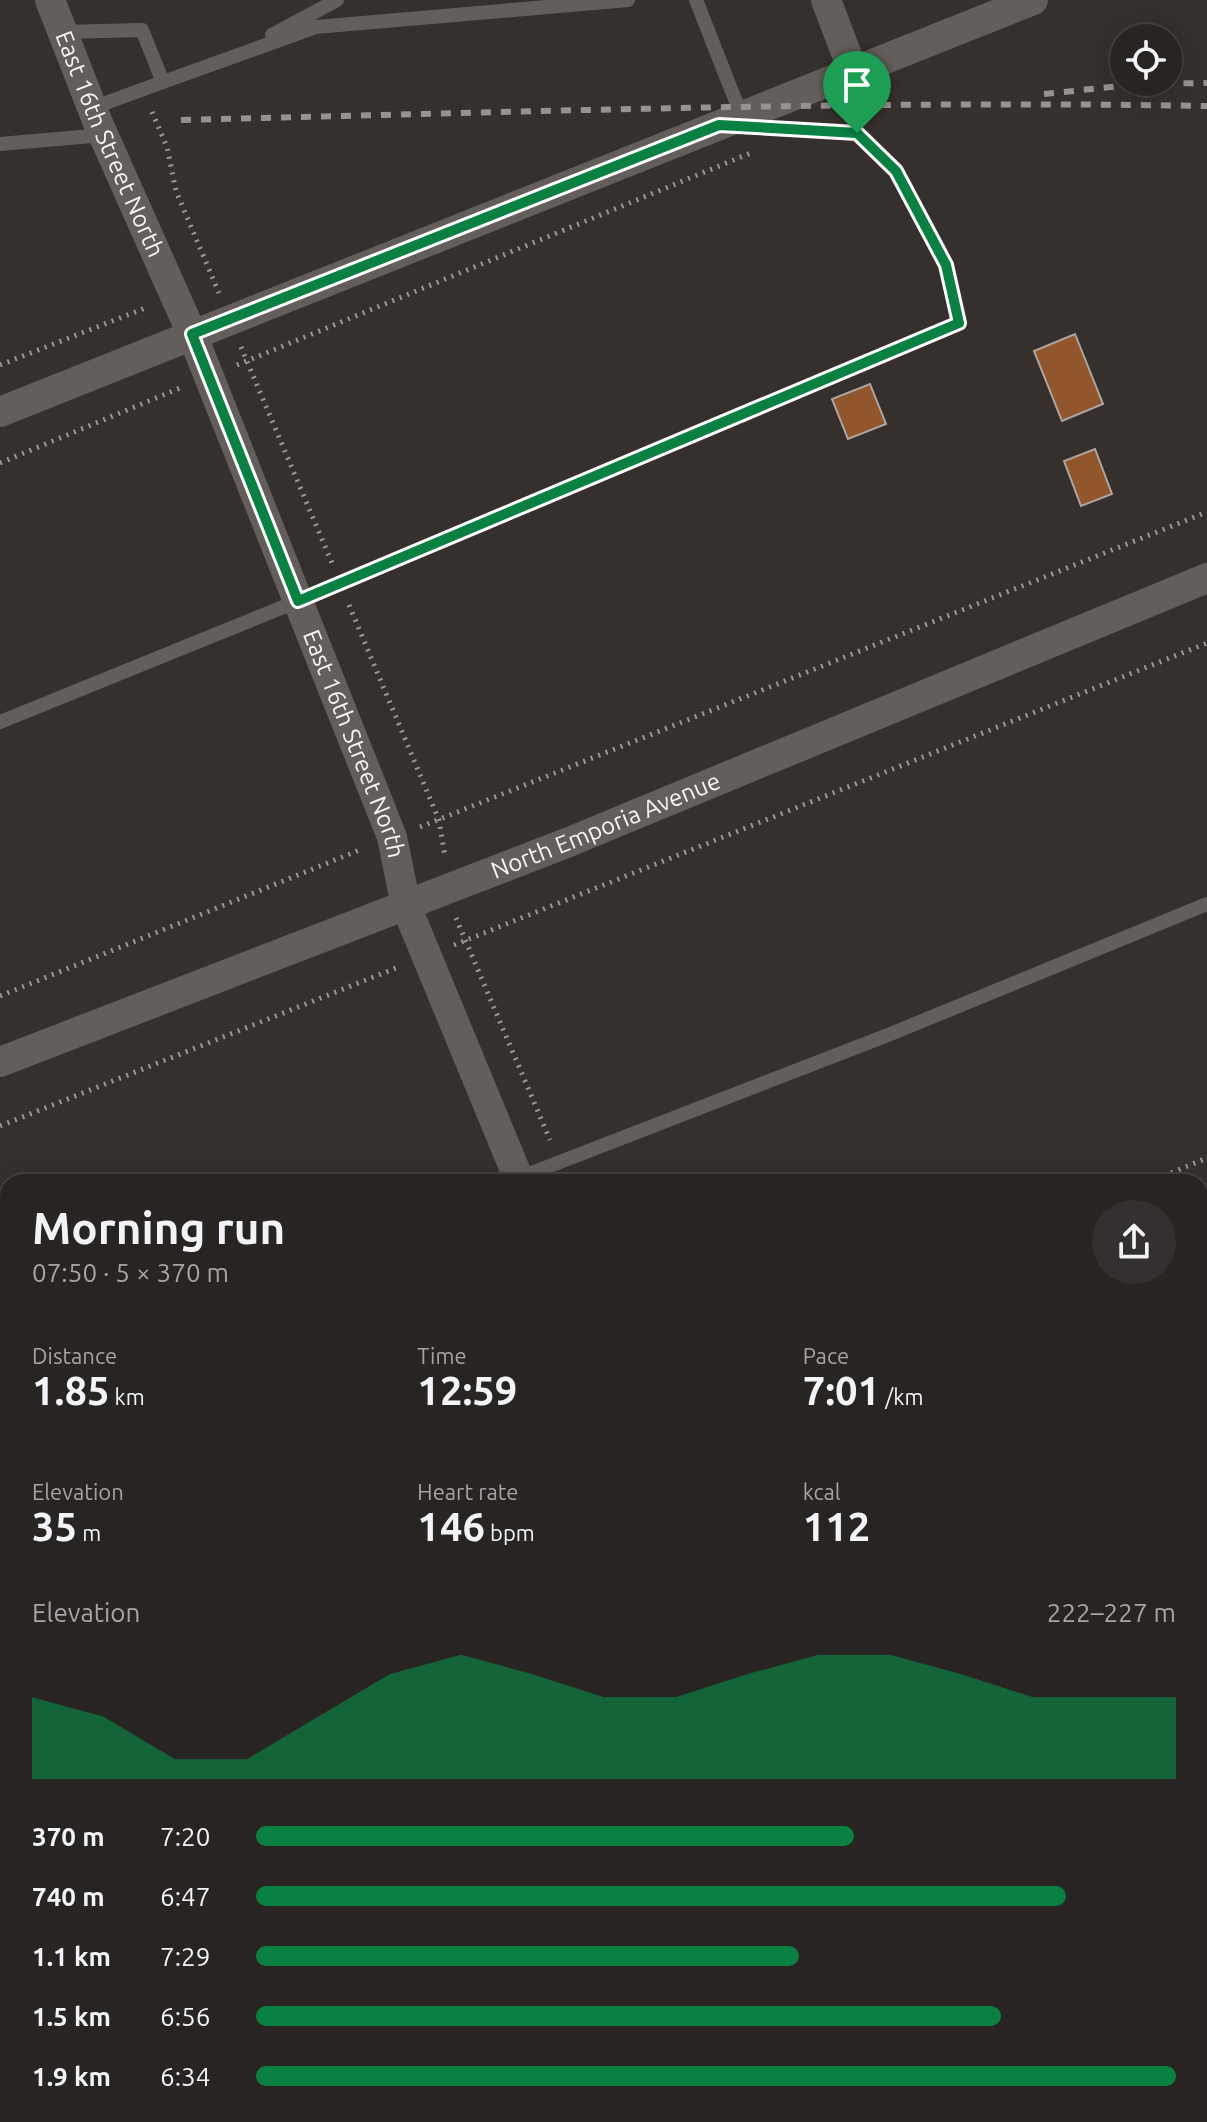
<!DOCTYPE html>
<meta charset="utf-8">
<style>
body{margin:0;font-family:Ubuntu,sans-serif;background:#34302f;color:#f1f3f6;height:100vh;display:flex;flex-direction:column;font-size:30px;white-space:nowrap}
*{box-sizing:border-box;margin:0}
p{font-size:26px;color:#a5a4a5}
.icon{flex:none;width:44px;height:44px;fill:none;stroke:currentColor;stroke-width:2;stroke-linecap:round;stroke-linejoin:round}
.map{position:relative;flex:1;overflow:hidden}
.sheet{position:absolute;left:0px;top:1174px;width:1208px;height:948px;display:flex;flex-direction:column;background:#282422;border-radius:24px 24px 0 0;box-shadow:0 4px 20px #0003,0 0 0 2px #444140}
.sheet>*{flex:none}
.controls{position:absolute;left:1110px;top:24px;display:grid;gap:16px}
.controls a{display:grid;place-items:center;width:72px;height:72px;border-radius:50%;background:#282422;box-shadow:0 4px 20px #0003,0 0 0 2px #444140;font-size:40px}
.pin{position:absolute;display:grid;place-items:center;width:68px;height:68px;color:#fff;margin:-82px -34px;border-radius:50% 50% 50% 0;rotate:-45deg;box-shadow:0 0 8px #0007}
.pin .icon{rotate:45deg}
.round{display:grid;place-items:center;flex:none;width:84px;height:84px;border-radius:42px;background:#34302f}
.summary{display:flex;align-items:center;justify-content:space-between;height:136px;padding:0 32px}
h1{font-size:44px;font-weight:700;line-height:60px}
.metrics{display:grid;grid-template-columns:repeat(3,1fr);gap:12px;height:136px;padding:8px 32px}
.metrics div{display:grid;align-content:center}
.metrics b{font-size:40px;font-weight:700}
.metrics small{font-size:22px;font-weight:400}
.metrics p{font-size:22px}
.chart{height:224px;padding:16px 32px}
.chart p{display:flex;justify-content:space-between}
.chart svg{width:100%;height:144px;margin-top:8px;fill:#0b8043;opacity:.7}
ul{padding:0 32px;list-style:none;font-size:26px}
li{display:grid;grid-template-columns:128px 96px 1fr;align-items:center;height:60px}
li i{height:20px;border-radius:10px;background:#0b8043}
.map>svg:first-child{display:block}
</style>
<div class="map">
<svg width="1207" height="2122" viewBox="0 0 1207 2122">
<rect width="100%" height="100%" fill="#36302d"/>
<g fill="#91562b" stroke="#aca5a1" stroke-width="2">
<polygon points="1075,334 1103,404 1062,421 1034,351"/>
<polygon points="870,384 886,424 848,439 832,399"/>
<polygon points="1095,449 1112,494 1081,506 1064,461"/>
</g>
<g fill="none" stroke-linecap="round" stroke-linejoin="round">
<g stroke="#9c9795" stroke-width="5" stroke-dasharray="2 6" stroke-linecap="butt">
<polyline points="152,112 167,147 176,191 219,293"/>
<polyline points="241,347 332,563"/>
<polyline points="0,365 148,307"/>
<polyline points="237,365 753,152"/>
<polyline points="0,463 180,388"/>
<polyline points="349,605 439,820 445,857"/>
<polyline points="420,827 1207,512"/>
<polyline points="456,918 550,1140"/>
<polyline points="454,945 1207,643"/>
<polyline points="0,996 362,849"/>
<polyline points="0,1126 396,968"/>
<polyline points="1149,1182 1207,1158"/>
<polyline points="1200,1252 1207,1249"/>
<polyline points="0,1642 8,1639"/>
<polyline points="0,1748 8,1745"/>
<polyline points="0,2076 8,2095"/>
<polyline points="16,2114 19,2122"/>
</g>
<g stroke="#645e5a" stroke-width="14">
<polyline points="696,0 742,117"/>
<polyline points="63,32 142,30 163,82 92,108"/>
<polyline points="272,35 337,0"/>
<polyline points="163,82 316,27 628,0"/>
<polyline points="0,144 103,135"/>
<polyline points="0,722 340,584 959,323 946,265 896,171 857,133 736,126"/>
<polyline points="516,1179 888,1035 1207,904"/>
<polyline points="0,1389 8,1386"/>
<polyline points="1200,1514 1207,1511"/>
<polyline points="0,2014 8,2011"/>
</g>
<g stroke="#645e5a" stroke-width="30">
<path id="s1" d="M50,0L98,123L192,334L298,601L392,837L406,906L520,1182"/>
<polyline points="826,0 853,71"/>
<polyline points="0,412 1033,0"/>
<path id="s2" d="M0,1062L569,842L1207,578"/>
<polyline points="1200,1211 1207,1208"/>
<polyline points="0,1708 8,1704"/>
<polyline points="1200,1770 1207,1765"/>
<polyline points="453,2122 472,2114"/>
</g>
<g stroke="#979290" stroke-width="6" stroke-dasharray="10 10" stroke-linecap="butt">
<polyline points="1044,94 1140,84 1207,83"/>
<path d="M181,120C523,112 865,100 1207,106"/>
<polyline points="1200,1825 1207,1821"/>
<polyline points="1200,1852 1207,1848"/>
<polyline points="1200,1891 1207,1887"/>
<polyline points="1200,1961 1207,1957"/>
<polyline points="1200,1997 1207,1993"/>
<polyline points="597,2122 616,2114"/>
<polyline points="656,2122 675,2114"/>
<polyline points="739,2122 757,2114"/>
<polyline points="897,2122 914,2114"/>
<polyline points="971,2122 989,2114"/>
<polyline points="1182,2122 1207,2117"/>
</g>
</g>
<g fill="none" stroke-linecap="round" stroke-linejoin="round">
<g stroke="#fff" stroke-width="16">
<polygon id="route" points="719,125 857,133 896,171 946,265 959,323 298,601 192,334"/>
</g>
<use href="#route" stroke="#0b8043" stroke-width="10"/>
</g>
<g text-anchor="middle" stroke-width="6" stroke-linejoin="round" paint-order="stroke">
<g font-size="24" fill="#f7f4f2" stroke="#2c2723">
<text dy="8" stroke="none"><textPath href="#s1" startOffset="156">East 16th Street North</textPath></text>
<text dy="8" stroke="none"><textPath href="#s1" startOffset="804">East 16th Street North</textPath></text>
<text dy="8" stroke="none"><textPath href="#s2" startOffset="650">North Emporia Avenue</textPath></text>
</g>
</g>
</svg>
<div class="controls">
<a><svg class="icon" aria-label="locate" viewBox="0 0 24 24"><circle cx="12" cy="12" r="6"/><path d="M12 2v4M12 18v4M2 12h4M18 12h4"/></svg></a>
</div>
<div class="pin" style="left:857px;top:133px;background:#1e9e55"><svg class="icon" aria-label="arrive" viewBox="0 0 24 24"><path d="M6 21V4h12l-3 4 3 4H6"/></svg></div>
<section class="sheet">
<div class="summary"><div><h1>Morning run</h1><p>07:50 · 5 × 370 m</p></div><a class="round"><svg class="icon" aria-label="share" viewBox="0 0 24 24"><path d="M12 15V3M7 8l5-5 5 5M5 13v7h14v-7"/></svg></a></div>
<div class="metrics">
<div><p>Distance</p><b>1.85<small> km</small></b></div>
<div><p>Time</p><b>12:59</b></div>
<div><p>Pace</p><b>7:01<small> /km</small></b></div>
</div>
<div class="metrics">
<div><p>Elevation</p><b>35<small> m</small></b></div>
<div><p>Heart rate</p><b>146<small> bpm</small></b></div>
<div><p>kcal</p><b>112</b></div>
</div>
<div class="chart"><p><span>Elevation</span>222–227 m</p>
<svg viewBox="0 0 160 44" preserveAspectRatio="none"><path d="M0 44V19L10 25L20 38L30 38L40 25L50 12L60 6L70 12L80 19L90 19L100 12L110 6L120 6L130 12L140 19L150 19L160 19V44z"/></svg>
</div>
<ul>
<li><b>370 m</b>7:20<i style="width:65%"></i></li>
<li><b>740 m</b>6:47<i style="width:88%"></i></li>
<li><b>1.1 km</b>7:29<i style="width:59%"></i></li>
<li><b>1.5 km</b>6:56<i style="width:81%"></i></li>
<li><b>1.9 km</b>6:34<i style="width:100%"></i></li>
</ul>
</section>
</div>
